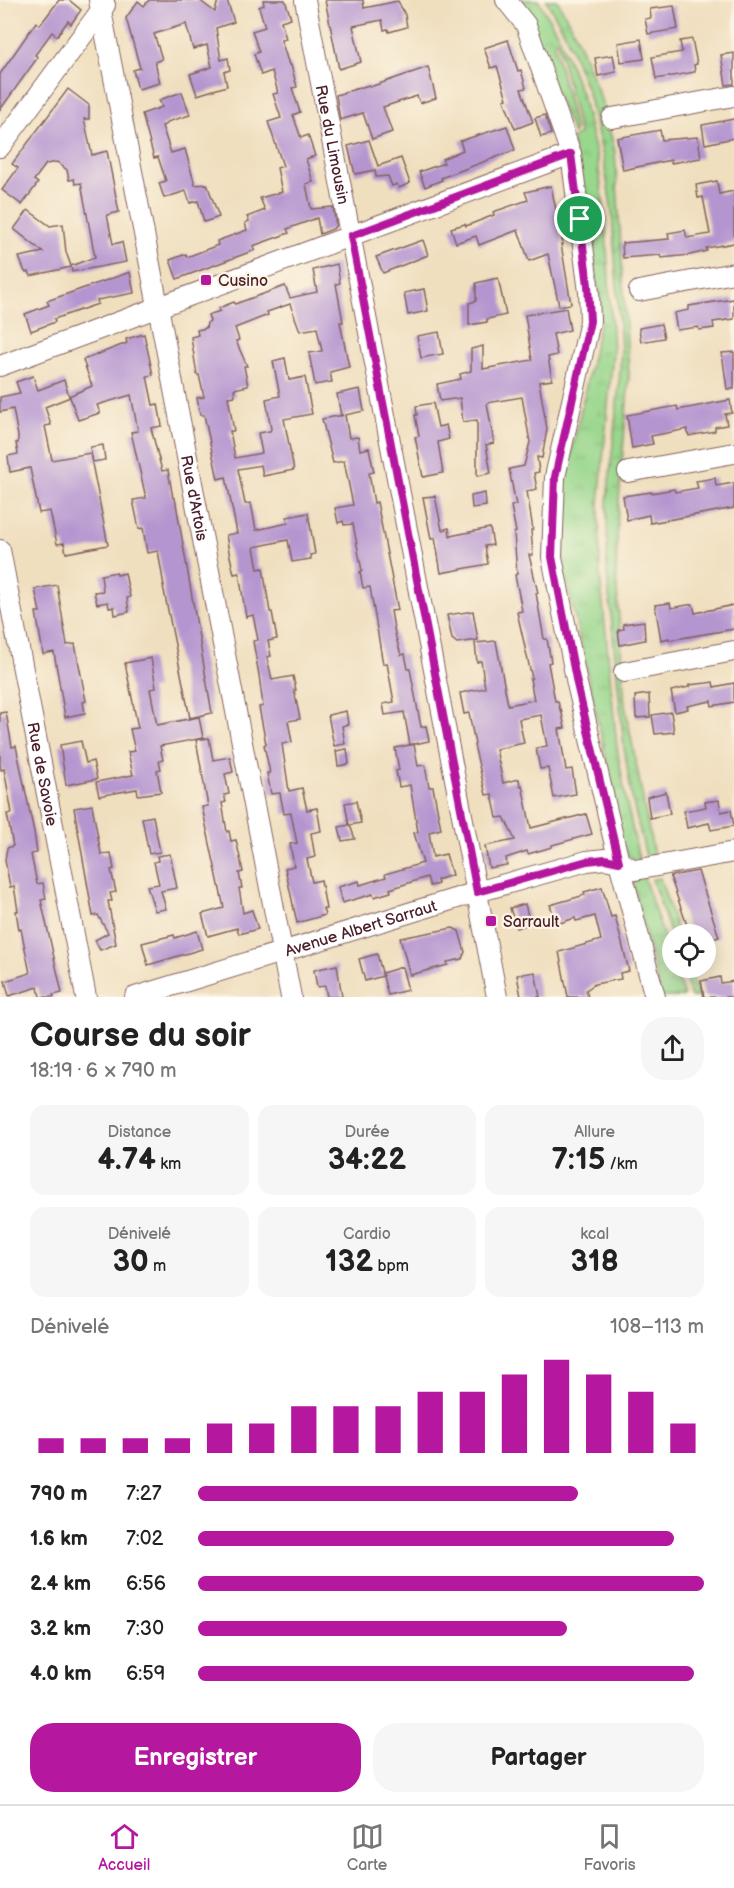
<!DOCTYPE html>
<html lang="fr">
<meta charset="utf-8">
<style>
body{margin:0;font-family:"Balsamiq Sans",sans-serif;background:#f6f6f6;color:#222;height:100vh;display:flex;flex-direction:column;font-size:22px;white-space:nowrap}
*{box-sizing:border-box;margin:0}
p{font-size:20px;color:#767676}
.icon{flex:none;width:33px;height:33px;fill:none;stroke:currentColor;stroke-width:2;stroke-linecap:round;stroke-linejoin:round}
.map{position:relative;height:997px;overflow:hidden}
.panel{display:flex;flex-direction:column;background:#fff;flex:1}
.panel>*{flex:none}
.buttons{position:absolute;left:662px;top:924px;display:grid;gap:12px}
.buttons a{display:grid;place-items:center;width:54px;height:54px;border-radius:50%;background:#fff;box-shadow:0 3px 15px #0003;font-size:30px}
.pin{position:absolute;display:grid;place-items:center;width:51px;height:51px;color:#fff;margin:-26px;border:3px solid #fff;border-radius:50%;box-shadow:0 2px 6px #0007}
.round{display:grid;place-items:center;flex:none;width:63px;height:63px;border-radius:24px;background:#f6f6f6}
.overview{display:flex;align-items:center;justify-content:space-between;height:102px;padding:0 30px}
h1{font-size:33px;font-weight:700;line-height:45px}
.stats{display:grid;grid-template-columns:repeat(3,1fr);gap:9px;height:102px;padding:6px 30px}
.stats div{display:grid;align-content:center;border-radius:15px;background:#f6f6f6;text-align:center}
.stats b{font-size:30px;font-weight:700}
.stats small{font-size:16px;font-weight:400}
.stats p{font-size:16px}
.chart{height:168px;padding:12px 30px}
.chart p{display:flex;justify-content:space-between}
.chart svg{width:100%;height:108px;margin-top:6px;stroke:#b5179e;stroke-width:6}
.primary-button{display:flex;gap:12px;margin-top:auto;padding:12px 30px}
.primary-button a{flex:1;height:69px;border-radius:24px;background:#b5179e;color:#fff;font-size:24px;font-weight:700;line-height:69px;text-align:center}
.primary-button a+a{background:#f6f6f6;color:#222}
ul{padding:0 30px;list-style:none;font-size:20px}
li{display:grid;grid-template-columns:96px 72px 1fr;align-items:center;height:45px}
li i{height:15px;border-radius:8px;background:#b5179e}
.dock{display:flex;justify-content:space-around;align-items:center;height:84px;border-top:2px solid #e0e0e0;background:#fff;font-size:16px;color:#767676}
.dock a{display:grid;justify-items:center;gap:3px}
.dock .current{color:#b5179e}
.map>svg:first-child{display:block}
</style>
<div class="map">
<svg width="734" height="997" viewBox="0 0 734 997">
<defs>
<pattern id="grass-tufts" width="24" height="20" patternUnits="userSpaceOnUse" patternTransform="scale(1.5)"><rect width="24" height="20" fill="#99d78d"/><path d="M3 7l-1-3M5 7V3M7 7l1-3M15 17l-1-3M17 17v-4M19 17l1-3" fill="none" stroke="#85b87a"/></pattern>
</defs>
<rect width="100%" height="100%" fill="#fcf5e5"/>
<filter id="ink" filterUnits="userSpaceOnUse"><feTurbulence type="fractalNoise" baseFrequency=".0167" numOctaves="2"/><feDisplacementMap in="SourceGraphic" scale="12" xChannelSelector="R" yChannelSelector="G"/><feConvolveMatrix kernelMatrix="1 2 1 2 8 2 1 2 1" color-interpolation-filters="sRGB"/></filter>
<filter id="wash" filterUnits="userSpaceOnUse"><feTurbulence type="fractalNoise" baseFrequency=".008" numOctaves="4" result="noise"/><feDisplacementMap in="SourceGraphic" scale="24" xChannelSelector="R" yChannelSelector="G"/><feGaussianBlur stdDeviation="1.35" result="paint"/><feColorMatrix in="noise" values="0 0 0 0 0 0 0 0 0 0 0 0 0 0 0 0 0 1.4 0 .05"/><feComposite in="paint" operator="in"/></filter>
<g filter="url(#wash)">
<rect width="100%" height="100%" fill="#f0dfbf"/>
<g fill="url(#grass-tufts)" stroke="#727b5c" stroke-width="1.5">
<polygon points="517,0 538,0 559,36 554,44 575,129 573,134"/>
<polygon points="546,0 557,0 572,27 588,65 604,108 615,152 629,376 618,513 616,574 625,706 654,856 646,856 632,799 624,747 607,573 607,503 619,385 621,350 612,212 603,156 588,93 565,33"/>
<path d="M560,39L582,96L597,157L605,213L613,351L599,503L600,574L617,748L626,800L640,863C617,854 616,825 611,803L616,802L564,569L562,509L565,506V494H563L599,325L601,306L572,139L579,134L578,127L558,43Z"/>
<polygon points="643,875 672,961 672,968 674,968 684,997 661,997 633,883"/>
<polygon points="660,878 678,934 672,934 672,939 652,879"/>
<polygon points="682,968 689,968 698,997 691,997"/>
</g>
<g id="blocks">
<g fill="#b595d0">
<polygon points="59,0 69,0 81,10 71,24 68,21 57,36 52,32 35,55 38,57 0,110 0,74 36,22 40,25"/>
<polygon points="149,0 199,0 215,12 218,0 227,0 234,22 216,28 221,60 228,58 230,70 224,72 227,86 197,95 190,74 212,67 207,45 193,49 186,24 154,34 162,59 155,62 160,83 138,89 133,70 140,68 126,18 138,1 144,6"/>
<polygon points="263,0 285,0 291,18 281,21 286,39 281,40 289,65 291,65 297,87 292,88 300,112 293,115 301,138 308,135 315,156 306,159 313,182 306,184 311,209 333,207 336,225 333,229 320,234 317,218 287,229 289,233 253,246 255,250 177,279 170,260 186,254 187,257 218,245 217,241 247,230 245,223 249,221 247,217 265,210 260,198 282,192 277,168 283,166 268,122 281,118 273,94 278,93 272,71 261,75 254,54 259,52 252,31 265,27 259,7 264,5"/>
<polygon points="325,0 363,0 364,8 398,1 405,15 407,27 389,32 388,29 384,30 382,20 353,26 361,62 339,69"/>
<polygon points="674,6 678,29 648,34 645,19 651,18 650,9"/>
<polygon points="641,39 644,59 621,62 618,43"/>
<polygon points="692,39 697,64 694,65 695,72 656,79 652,57 682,52 680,41"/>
<polygon points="508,40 518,71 521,70 526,88 521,89 533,122 515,129 504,100 507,99 497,66 491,68 484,48"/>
<polygon points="734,53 734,84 726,85 721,55"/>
<polygon points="613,55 616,72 598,76 595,58"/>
<polygon points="428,67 436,98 420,103 417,96 383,107 392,132 372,139 363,113 340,120 336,95 369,85 370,87"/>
<polygon points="68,89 89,105 89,119 84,119 92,155 107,151 119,212 107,215 113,244 122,242 126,262 72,272 71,267 31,276 29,272 25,272 19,257 43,252 14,229 28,210 50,226 63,224 66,252 71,266 95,257 81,183 75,184 74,179 69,180 67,170 57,162 46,164 34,180 38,183 22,205 2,190 18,168 12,164"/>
<polygon points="182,92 190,115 167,122 167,124 162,126 171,153 185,149 195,185 207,184 219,217 204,222 198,201 190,203 186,191 164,198 159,183 166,181 158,157 154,158 142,114 162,107 159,100"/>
<polygon points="545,115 551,134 541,137 535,118"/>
<polygon points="734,119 734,138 705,144 702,125"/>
<polygon points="507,126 515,150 441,178 442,180 425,187 419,172 444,163 442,159 463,150 460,141"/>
<polygon points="660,130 662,140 698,137 701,158 671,163 671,160 623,170 617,138"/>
<polygon points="369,140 378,166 401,158 410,183 399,188 397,184 392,186 388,176 376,177 375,170 355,174 348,146"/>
<polygon points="717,181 719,194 734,191 734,243 706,248 707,251 690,255 661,258 660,255 623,258 622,243 669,239 668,233 685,230 687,238 710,234 703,197 698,198 696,185"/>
<polygon points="551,186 563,244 561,244 571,304 559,306 548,254 529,261 518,230 479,245 476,236 456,243 451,228 465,224 466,226 494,215 493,212 528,200 525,192"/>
<polygon points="423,240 428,255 383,273 376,257"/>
<polygon points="337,264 340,283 336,284 343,322 340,322 349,367 330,372 332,382 315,385 309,353 322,351 317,328 300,331 290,304 267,312 268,315 235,328 239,340 236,341 247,366 244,366 248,386 234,389 235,396 228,397 234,431 230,431 235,458 262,453 258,433 270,431 271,429 266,399 280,396 273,361 285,358 289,380 305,377 312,414 284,419 294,470 263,476 261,465 238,469 245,504 251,503 256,530 288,523 287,517 308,513 315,554 310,555 311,559 292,562 288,540 254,547 258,569 263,568 270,612 272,612 277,639 268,641 271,656 267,657 272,680 293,676 296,690 294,690 300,719 288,721 292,742 282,744 289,791 302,788 307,810 317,808 321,831 311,833 315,857 307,859 312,882 321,880 326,909 323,909 325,915 297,923 285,868 294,866 290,844 297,843 291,813 284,814 280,793 271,794 267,773 270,773 264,745 266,744 259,707 263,706 259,675 253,641 258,640 253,615 246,617 239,573 234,574 229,552 226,535 237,533 226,477 218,479 204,415 200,415 197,398 204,397 199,375 197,375 191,337 198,335 197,330 206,328 207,323 210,321 208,315 220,311 219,308 234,302 235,304 285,286 290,298 317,292 313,270"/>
<polygon points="130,272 134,293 97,300 98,304 54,319 55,322 31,331 25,314 49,305 47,301"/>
<polygon points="498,278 506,315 487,319 487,322 469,325 469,303 476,301 476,283"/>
<polygon points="424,289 428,311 408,315 404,293"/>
<polygon points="734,299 734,319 713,322 714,328 699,330 698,327 677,330 674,313 689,310 689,306"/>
<polygon points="566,308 570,330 553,334 557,355 548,357 552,380 539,382 547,429 542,458 537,457 539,472 534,473 537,489 527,491 533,530 531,530 533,555 529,555 538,593 536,593 544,639 547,639 551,662 548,663 555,701 558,701 560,710 561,709 565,728 559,729 566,770 572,769 576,794 554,798 548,768 540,769 536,748 547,746 541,715 519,719 524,743 496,749 503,783 519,779 520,786 522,785 531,828 586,814 592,834 552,845 552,847 528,854 527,851 506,858 507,865 489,868 485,846 515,840 504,817 497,818 492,794 486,795 474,745 475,744 469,713 464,714 460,693 485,688 481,661 477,662 475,643 496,641 508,705 534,700 530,679 532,678 517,612 522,611 515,575 517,574 514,533 516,532 511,506 516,505 509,469 524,466 530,442 522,397 487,403 494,443 486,445 491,473 477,476 477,420 463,422 460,398 440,401 437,384 461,379 460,374 471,371 471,349 483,346 483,369 532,360 525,315"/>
<polygon points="661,324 664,338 641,342 639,328"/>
<polygon points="439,332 443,354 421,358 417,336"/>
<polygon points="144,334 153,375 147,376 153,405 158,404 162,426 151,428 162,471 168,470 173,498 175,498 212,713 190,718 163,586 164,586 158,551 147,553 143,528 139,529 133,500 146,498 131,432 138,431 131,395 97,405 100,413 78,420 70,397 45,407 51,425 45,426 52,460 90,453 108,545 66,553 64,543 57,544 50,511 39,513 30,468 10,472 8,456 18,454 16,443 18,443 18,436 13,409 0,412 0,397 20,393 16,382 33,376 38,390 64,380 69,396 92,386 83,360 127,343 126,339"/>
<polygon points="734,352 734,389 727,389 722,353"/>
<polygon points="360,389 364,411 345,415 349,438 358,437 360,450 369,448 374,472 369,473 374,503 377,502 398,610 391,611 395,634 401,655 405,654 408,669 410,669 421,727 426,726 429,741 410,745 404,712 385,715 383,704 394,702 387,663 383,664 370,587 363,588 360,572 362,571 353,524 344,525 343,521 338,523 335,508 353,505 344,461 333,463 322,419 343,415 341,416 337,394"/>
<polygon points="730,400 732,413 725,414 727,425 715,427 715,431 689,436 687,429 651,436 653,444 632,448 627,415 677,406 678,410"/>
<polygon points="433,403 438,427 446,425 449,439 438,442 443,473 423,477 415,437 419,436 415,415 417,415 416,406"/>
<polygon points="103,445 105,460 93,462 90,447"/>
<polygon points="715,478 716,486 734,483 734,508 650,523 649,515 627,520 623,496 651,492 651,493 674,489 675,492 698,488 696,481"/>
<polygon points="485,493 486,506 472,508 471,496"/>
<polygon points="435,496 442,530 449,528 450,536 490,528 493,545 485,546 488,564 441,573 435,538 431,539 423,497"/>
<polygon points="116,572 117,575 125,573 130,597 127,598 129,612 115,615 114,607 109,608 108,602 97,604 94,592 103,591 101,575"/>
<polygon points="57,585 67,645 75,644 86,701 83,702 85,713 65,717 54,652 43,654 36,612 40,612 35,589"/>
<polygon points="670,603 671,608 693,604 695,613 734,605 734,629 669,640 669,638 661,640 655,605"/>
<polygon points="473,611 478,640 457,643 452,639 447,615"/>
<polygon points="644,621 645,640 620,645 618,630 624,629 623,624"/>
<polygon points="151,658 156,688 150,689 157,725 199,717 203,738 160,746 163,760 159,761 161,769 157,770 161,792 138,795 137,789 99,796 96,782 133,775 128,752 135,751 130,729 138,728 125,663"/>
<polygon points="707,683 713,682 714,687 734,683 734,702 712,706 711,701 687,706 688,709 675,712 671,691 689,687 689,685"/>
<polygon points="649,694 650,717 636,718 635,696"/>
<polygon points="346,711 348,724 342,726 345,744 334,746 328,715"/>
<polygon points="6,712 12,747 16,746 34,832 37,853 31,854 37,884 43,883 46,899 41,900 62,993 53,995 54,997 40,997 38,987 9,996 5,981 30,973 21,929 19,930 16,911 18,911 14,886 10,887 5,860 7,848 13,846 7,814 12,813 4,769 1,770 0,764 0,713"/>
<polygon points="671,712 674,732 655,734 652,715"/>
<polygon points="209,738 213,760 230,757 233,772 225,774 229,794 224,795 226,802 222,803 227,832 229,831 231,841 236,840 241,862 243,872 239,873 242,888 239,888 243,913 252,910 258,929 239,934 237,928 208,936 202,914 224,908 202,807 208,806 196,740"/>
<polygon points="81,741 86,763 93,761 97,779 66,785 60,745"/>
<polygon points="414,744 418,766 425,765 429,787 433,787 441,829 429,832 433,857 446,854 452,875 437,880 438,884 430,886 427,877 390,889 391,892 374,897 373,894 342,903 338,887 359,881 360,885 386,877 385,874 423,863 414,833 418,832 410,785 399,787 396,771 399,770 395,748"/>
<polygon points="347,749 349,764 338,766 336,751"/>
<polygon points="666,792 670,814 650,818 647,797"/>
<polygon points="719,800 721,812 731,810 734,826 711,830 709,823 687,828 684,811 706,807 705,802"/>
<polygon points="356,801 361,823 350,825 355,839 342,841 339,827 349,825 345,803"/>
<polygon points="92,805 101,854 111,853 114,869 111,870 116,892 110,893 112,901 108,901 116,944 100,950 95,940 108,933 98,915 93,916 74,808"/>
<polygon points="153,816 160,852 149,854 142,818"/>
<polygon points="170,854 177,888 161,891 166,909 155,911 147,886 159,884 154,862 158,861 157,856"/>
<polygon points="698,871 719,937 705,941 705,934 690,934 670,876"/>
<polygon points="602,887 611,917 615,916 629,971 620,973 621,979 595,984 586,990 588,997 568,997 559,952 601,940 595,916 576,921 575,918 557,924 550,905 585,895 584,892"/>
<polygon points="525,904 530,924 516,928 510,908"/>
<polygon points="453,928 459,931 465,952 462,959 447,962 448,965 410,975 400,938"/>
<polygon points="197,931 202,949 148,965 142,943 174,935 175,938"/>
<polygon points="377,954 383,976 365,981 359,959"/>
<polygon points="337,965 342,997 327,997 325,986 317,987 314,970"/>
<polygon points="402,967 408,990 388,995 382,973"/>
<polygon points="535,972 540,997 521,997 517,975"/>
<polygon points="720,977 721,983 734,981 734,997 704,997 701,981"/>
</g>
</g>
</g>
<g filter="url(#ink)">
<use href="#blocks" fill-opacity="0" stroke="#84625f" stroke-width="1.5"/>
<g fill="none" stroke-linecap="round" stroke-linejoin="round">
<g stroke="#84625f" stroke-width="22">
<g id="minor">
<path id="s1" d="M99,0L291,997"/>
<path id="s2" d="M305,0L497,997"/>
<polyline points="506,0 526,25 571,154 589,292 590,321 555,477 552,557 577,684 619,862 655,997"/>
<polyline points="612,118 734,96"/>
<polyline points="0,147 105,5"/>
<polyline points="639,291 734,273"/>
<polyline points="0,366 571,154"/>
<polyline points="628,472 734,453"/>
<path id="s3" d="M0,550L86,997"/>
<polyline points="624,672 734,651"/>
<path id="s4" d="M135,997L477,892L587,861L605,859L619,862L635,870L734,852"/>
</g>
</g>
<use href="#minor" stroke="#fff" stroke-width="20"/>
</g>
</g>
<g fill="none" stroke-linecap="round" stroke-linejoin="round" filter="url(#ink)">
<g stroke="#fff" stroke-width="12">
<polygon id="route" points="571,154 588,285 590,321 555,477 552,557 577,684 619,862 605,859 587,861 477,892 351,236"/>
</g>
<use href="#route" stroke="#b5179e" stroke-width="8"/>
</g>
<g fill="#b5179e" stroke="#fcf5e5" stroke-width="2">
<rect x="200" y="274" width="12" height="12" rx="3"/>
<rect x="485" y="915" width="12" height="12" rx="3"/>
</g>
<g text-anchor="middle" stroke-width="4.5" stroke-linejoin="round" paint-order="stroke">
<g font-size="16" fill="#4a1f2b" stroke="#fcf5e5">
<text dy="6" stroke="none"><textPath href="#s2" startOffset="147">Rue du Limousin</textPath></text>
<text dy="6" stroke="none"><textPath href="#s1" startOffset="507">Rue d'Artois</textPath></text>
<text dy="6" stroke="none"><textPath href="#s3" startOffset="228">Rue de Savoie</textPath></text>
<text dy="6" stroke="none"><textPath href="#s4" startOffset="236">Avenue Albert Sarraut</textPath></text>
</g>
<g font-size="16" fill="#4a1f2b" stroke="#fcf5e5" text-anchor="start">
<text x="218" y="286">Cusino</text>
<text x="503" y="927">Sarrault</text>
</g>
</g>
</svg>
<div class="buttons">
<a><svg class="icon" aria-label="locate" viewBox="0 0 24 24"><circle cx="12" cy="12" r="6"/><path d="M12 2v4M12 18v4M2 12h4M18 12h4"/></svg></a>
</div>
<div class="pin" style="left:580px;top:219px;background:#1e9e55"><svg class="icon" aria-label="arrive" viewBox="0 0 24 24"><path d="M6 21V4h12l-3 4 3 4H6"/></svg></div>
</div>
<section class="panel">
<div class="overview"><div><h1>Course du soir</h1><p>18:19 · 6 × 790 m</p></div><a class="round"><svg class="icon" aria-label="share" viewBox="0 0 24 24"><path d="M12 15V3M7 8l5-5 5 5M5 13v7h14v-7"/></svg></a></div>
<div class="stats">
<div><p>Distance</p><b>4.74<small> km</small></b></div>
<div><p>Durée</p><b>34:22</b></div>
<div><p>Allure</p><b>7:15<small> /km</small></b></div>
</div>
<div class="stats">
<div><p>Dénivelé</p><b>30<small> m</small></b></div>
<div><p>Cardio</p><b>132<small> bpm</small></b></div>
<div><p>kcal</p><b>318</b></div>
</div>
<div class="chart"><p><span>Dénivelé</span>108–113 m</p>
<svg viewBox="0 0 160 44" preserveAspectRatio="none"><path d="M5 44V38M15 44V38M25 44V38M35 44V38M45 44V32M55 44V32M65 44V25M75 44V25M85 44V25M95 44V19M105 44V19M115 44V12M125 44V6M135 44V12M145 44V19M155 44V32"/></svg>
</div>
<ul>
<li><b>790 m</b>7:27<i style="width:75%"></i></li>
<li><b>1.6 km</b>7:02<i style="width:94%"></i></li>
<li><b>2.4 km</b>6:56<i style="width:100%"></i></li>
<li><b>3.2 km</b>7:30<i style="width:73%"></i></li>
<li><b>4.0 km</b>6:59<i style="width:98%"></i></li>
</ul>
<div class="primary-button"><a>Enregistrer</a><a>Partager</a></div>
</section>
<nav class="dock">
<a class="current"><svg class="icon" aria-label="home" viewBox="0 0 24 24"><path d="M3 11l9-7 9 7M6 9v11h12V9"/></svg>Accueil</a>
<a><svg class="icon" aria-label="map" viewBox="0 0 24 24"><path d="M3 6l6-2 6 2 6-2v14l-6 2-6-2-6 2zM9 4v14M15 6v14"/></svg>Carte</a>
<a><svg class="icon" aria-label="saved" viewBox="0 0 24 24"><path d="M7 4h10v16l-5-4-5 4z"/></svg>Favoris</a>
</nav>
